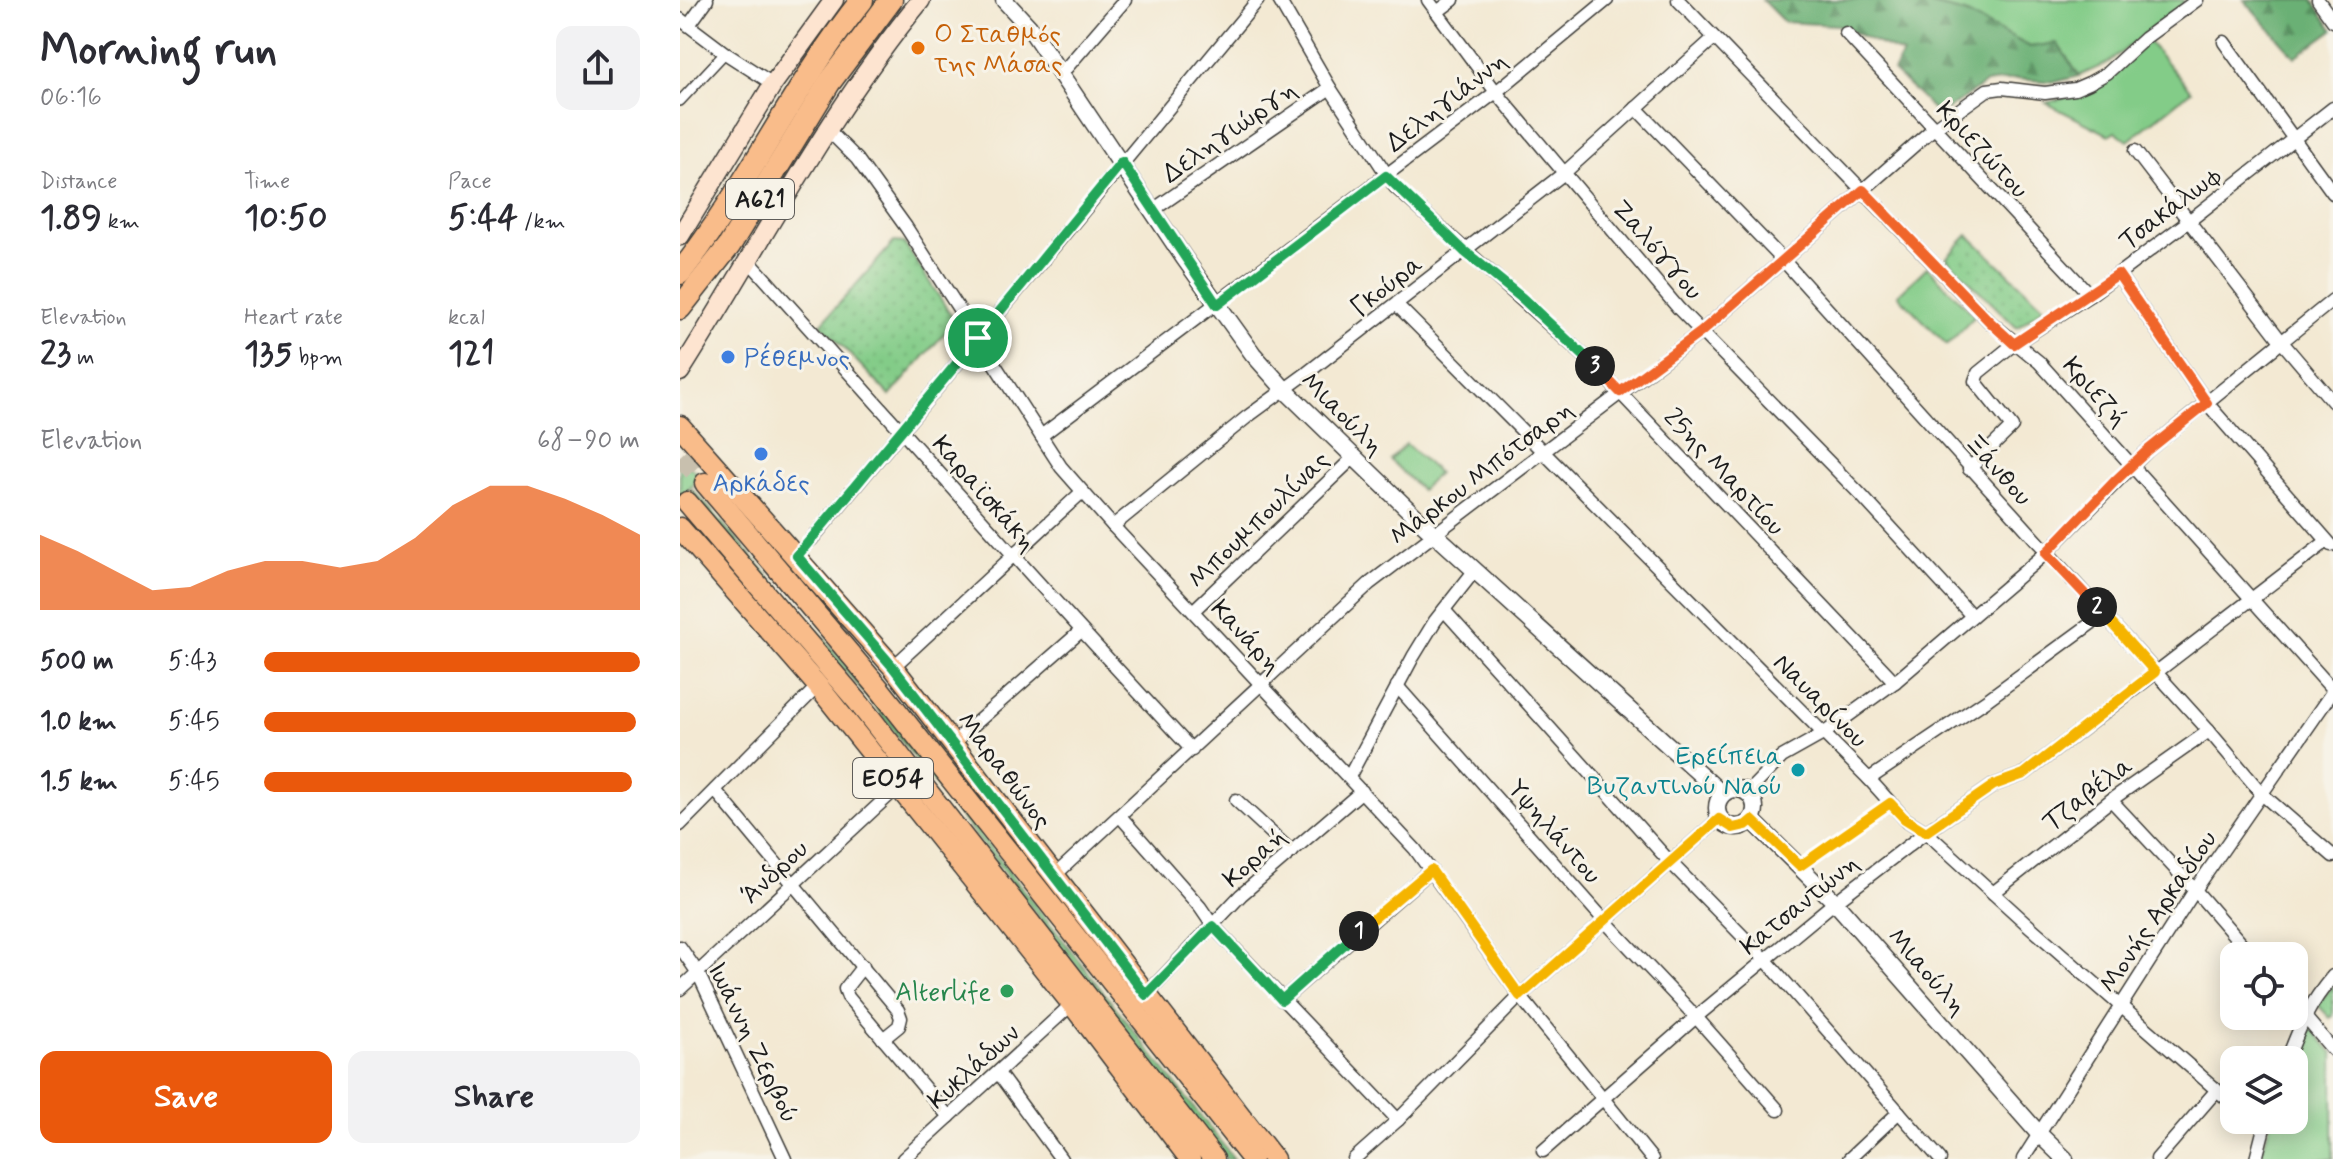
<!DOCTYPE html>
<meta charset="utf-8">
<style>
body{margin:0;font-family:Mynerve,sans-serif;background:#f2f2f3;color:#2b2b33;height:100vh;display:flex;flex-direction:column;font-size:30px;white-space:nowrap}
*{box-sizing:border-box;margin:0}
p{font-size:26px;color:#7c7c81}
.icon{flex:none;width:44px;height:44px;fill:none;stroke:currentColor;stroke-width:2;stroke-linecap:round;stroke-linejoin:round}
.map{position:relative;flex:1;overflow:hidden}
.side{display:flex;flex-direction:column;background:#fff;width:680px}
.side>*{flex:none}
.buttons{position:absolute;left:1540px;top:942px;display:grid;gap:16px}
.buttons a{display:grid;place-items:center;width:88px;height:88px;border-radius:16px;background:#fff;box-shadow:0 4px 20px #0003;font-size:40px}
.pin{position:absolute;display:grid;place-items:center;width:68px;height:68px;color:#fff;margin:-34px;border:4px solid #fff;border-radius:50%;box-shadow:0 2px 8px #0007}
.km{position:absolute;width:40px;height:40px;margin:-20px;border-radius:50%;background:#222;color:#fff;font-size:22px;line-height:40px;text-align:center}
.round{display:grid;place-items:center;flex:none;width:84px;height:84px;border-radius:16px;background:#f2f2f3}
.head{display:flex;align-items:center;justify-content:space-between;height:136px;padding:0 40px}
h1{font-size:44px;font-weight:800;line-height:60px}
.metrics{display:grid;grid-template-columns:repeat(3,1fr);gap:12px;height:136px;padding:8px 40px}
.metrics div{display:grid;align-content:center}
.metrics b{font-size:34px;font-weight:800}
.metrics small{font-size:22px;font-weight:400}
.metrics p{font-size:22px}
.chart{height:224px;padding:16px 40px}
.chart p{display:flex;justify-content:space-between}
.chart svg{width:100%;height:144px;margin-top:8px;fill:#ea580c;opacity:.7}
.primary-button{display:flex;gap:16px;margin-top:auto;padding:16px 40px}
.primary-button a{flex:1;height:92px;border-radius:16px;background:#ea580c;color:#fff;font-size:32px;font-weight:800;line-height:92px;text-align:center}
.primary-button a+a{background:#f2f2f3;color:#2b2b33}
ul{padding:0 40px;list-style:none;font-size:26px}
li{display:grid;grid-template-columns:128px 96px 1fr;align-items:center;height:60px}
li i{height:20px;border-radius:10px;background:#ea580c}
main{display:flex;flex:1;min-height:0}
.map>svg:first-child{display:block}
</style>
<main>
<section class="side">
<div class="head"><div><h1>Morning run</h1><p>06:16</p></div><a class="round"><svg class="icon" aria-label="share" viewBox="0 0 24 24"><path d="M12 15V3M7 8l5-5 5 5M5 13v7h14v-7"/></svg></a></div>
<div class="metrics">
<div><p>Distance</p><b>1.89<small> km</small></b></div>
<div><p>Time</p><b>10:50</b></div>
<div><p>Pace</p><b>5:44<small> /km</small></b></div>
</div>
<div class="metrics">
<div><p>Elevation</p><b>23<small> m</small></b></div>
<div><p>Heart rate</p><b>135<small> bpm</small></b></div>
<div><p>kcal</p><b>121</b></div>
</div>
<div class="chart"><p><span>Elevation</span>68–90 m</p>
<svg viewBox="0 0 160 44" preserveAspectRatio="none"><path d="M0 44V21L10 26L20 32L30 38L40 37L50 32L60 29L70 29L80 31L90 29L100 22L110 12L120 6L130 6L140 10L150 15L160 21V44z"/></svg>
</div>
<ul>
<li><b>500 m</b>5:43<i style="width:100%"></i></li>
<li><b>1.0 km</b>5:45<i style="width:99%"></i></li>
<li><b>1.5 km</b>5:45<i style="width:98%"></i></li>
</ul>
<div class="primary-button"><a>Save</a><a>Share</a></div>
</section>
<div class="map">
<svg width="1653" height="1159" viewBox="0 0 1653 1159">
<defs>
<pattern id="forest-firs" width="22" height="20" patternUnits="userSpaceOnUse" patternTransform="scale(2)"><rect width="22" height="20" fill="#6ab074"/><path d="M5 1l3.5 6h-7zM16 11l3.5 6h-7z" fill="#568e5e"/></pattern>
<pattern id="park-dots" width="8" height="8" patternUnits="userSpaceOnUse" patternTransform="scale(2)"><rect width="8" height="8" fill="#83cc88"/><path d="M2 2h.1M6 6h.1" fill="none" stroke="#71af75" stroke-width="1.8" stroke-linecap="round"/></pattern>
</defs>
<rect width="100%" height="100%" fill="#f7f3e8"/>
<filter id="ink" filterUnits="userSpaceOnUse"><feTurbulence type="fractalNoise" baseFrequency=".0125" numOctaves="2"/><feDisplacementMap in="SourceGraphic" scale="16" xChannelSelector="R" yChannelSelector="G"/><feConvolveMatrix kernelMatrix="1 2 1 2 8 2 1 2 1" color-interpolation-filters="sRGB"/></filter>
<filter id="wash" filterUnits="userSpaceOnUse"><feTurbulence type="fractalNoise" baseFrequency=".006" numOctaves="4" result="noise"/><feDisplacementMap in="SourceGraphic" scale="32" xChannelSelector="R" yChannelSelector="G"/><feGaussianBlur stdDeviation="1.8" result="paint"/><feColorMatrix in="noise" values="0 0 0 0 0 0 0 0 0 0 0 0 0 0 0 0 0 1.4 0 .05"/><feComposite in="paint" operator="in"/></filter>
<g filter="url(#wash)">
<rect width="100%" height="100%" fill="#f3e9d3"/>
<g fill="#83cc88" stroke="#507452" stroke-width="2">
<polygon points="1231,0 1503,0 1504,3 1428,63 1399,76 1377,43 1350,47 1285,13"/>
<path d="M1467,40L1511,91L1448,141L1435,131L1429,135L1366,103C1421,88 1429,80 1467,40Z"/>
<polygon points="1247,267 1295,316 1267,345 1218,295"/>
<polygon points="726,444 758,473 741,490 710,460"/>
<polygon points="0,460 23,476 0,497"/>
<polygon points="13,490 140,633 199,705 554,1159 547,1159 196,708 137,637 10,493"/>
<polygon points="1653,985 1653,1015 1650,1018 1638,1005"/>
<polygon points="1627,1023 1653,1053 1653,1159 1580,1159 1591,1120 1614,1120 1613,1060"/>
</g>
<g fill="url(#forest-firs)" stroke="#436648" stroke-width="2">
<polygon points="1082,0 1231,0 1285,13 1350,47 1377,43 1399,76 1376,82 1336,79 1306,83 1259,115 1213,71 1223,54 1157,25 1104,22"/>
<polygon points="1564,0 1633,0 1653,30 1615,57"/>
</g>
<g fill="url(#park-dots)" stroke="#507452" stroke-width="2">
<polygon points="1288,235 1364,307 1337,328 1266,258"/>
<polygon points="214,242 224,243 275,321 210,396 141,324"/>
</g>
</g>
<g filter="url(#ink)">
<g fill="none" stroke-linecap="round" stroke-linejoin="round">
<polyline stroke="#c8c0ae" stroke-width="20" stroke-dasharray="20 10" stroke-linecap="butt" points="0,456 25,483"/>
<g stroke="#3c3b37" stroke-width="12">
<g id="pedestrian">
<polyline points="0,101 45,53"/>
<polyline points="1120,866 1210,803"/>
</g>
</g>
<g stroke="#3c3b37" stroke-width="15">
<g id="minor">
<polyline points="599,0 650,88 715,187 911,362 1215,682"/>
<polyline points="748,0 816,92 999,309 1181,495 1292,616"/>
<polyline points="998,0 1310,322 1359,362 1653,690"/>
<polyline points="1638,0 1653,21"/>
<polyline points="757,12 773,0"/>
<polyline points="0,19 45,53 93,84"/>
<polyline points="9,25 27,0"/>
<polyline points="1166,33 1410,295"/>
<polyline points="1544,42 1653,193"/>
<polyline points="381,74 445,0"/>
<polyline points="956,108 1103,260 1529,731 1583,795 1653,856"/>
<polyline points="148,130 177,159 226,227 381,467 433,526 735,849 840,996 972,1159"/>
<polyline points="1455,151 1601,341 1653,402"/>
<polyline points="473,210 650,88"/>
<path d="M69,261C216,425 362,589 512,750"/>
<polyline points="1438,274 1527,403 1651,545"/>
<polyline points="717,305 1189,779 1225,819 1246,832 1347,924 1554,1105"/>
<polyline points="361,436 816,92 927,0"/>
<polyline points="1289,469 1332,427 1295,381 1298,373 1334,344 1410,295 1509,221 1653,108"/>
<polyline points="433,526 567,417 627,373 883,174 1034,38"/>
<polyline points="131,540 578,0"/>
<polyline points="764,610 989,861 1085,959 1260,1159"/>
<polyline points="513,611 673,458"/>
<polyline points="213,667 402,492"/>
<polyline points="717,686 924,920 1016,1017 1098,1110"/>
<polyline points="272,744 401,631"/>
<polyline points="669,777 733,657 755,621 795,570"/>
<polyline points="1189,779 1308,699 1424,614"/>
<polyline points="35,790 218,1010 221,1018 219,1026 203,1039"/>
<polyline points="1067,793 1102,757 1143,734 1215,682 1366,553 1467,451 1653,300"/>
<polyline points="556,800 612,852"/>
<polyline points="1431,800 1515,890 1572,956"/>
<polyline points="440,816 520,907 533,926 718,1120"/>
<polyline points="0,825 138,686"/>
<polyline points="374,876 689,584 1021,332 1254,128 1307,90 1322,88 1365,93 1395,89 1409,83 1427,73 1465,38 1517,0"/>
<polyline points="1313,893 1431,800 1529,731"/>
<polyline points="0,947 18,973 105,1159"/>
<polyline points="183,966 165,989 168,997 269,1117"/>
<polyline points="0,989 219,786"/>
<polyline points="466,995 561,895 682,791"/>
<polyline points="602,1000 751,870"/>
<polyline points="1614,1004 1653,1050"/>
<path d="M1607,1060C1620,1026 1629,1004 1653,976"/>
<polyline points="318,1073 381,1159"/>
<polyline points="863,1151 1016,1017 1155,902 1246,832 1314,785 1344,774 1647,541"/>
<polyline points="223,1159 392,1004"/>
<polyline points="674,1159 718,1120 840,996 1039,819"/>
<polyline points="1169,1159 1219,1112"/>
<polyline points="1343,1159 1515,890 1653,691"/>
<polyline points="1477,1159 1536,1091"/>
<polyline points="1576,1159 1586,1120"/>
</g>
</g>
<g stroke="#3c3b37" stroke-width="19">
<g id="tertiary">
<polyline points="324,0 349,27 504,258 573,354 604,389 737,518 1042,794"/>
<circle cx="1056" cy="808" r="19"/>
<polyline points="1072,820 1155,902 1359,1134 1385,1159"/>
</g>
</g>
<g stroke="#3c3b37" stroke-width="21">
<g id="secondary">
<polyline points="0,236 93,84 154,0"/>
<path d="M0,372C79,248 147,114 241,0"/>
</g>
</g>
<g stroke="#3c3b37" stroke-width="23">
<g id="primary">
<polyline points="0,426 213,667 594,1159"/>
<polyline points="25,483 198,687 572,1159"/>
<polyline points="7,502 178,702 534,1159"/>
<polyline points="0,528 138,686 392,1004 510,1159"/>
</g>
</g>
<g stroke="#3c3b37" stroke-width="25">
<g id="motorway">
<path d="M0,273C68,187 113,86 182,0"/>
<polyline points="0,308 49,246 149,83 211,0"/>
</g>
</g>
<use href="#pedestrian" stroke="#fff" stroke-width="9"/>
<use href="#minor" stroke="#fff" stroke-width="12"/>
<use href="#tertiary" stroke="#fff" stroke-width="16"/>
<use href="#secondary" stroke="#fde4d0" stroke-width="18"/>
<use href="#primary" stroke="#f9bc8a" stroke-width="20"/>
<use href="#motorway" stroke="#f9bc8a" stroke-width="22"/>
</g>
</g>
<g fill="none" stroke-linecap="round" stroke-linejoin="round" filter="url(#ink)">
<g stroke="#fff" stroke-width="16">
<polyline id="split-1" points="298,338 117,556 213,667 466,995 533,926 602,1000 679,931"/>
</g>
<g stroke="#fff" stroke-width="16">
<polyline id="split-2" points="679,931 751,870 840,996 1039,819 1053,828 1066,825 1072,820 1120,866 1210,803 1225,819 1246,832 1314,785 1344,774 1475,672 1417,607"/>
</g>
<g stroke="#fff" stroke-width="16">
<polyline id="split-3" points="915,366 940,392 1021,332 1183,190 1310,322 1334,344 1438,274 1527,403 1467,451 1435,481 1366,553 1417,607"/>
</g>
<g stroke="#fff" stroke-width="16">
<polyline id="split-4" points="298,338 442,162 537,305 706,176 784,251 842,298 915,366"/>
</g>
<use href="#split-1" stroke="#22a559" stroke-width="10"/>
<use href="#split-2" stroke="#f5b400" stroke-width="10"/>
<use href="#split-3" stroke="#f0652b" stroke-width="10"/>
<use href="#split-4" stroke="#22a559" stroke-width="10"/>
</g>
<circle fill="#e8710a" stroke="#f7f3e8" stroke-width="3" cx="238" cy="48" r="8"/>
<g fill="#3f7fe0" stroke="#f7f3e8" stroke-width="3">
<circle cx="48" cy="357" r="8"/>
<circle cx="81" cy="454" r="8"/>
</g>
<circle fill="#0f9aa8" stroke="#f7f3e8" stroke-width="3" cx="1118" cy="770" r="8"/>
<circle fill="#2e9e5b" stroke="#f7f3e8" stroke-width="3" cx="327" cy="991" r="8"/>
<g text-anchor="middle" stroke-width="6" stroke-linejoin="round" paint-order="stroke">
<g fill="#f7f3e8" stroke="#5e5c59" stroke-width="2">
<rect x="46" y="179" width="68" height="40" rx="6"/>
<rect x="173" y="758" width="80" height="40" rx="6"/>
</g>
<g font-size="24" font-weight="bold" fill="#1c1c1c">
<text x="80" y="207">Α621</text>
<text x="213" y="786">ΕΟ54</text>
</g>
<g font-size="26" fill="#c56008" stroke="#f7f3e8" text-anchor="start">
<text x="254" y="42">Ο Σταθμός<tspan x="254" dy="30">της Μάσας</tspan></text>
</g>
<g font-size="26" fill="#1c1c1c" stroke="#f7f3e8">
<text transform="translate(766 101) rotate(-38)" y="9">Δεληγιάννη</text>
<text transform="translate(549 131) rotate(-35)" y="9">Δεληγιώργη</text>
<text transform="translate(1303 149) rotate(47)" y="9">Κριεζώτου</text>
<text transform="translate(1490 207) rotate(-37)" y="9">Τσακάλωφ</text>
<text transform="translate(978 249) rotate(49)" y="9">Ζαλόγγου</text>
<text transform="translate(706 285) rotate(-38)" y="9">Γκούρα</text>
<text transform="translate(1416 391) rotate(48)" y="9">Κριεζή</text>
<text transform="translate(663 413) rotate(45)" y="9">Μιαούλη</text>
<text transform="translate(1319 469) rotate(48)" y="9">Ξάνθου</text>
<text transform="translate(1045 471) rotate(47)" y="9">25ης Μαρτίου</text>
<text transform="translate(801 472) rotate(-37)" y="9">Μάρκου Μπότσαρη</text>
<text transform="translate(305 493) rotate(49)" y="9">Καραϊσκάκη</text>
<text transform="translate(578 519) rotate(-44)" y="9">Μπουμπουλίνας</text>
<text transform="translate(567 636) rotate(47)" y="9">Κανάρη</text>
<text transform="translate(1141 700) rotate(45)" y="9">Ναυαρίνου</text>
<text transform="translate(325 770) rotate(53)" y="9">Μαραθώνος</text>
<text transform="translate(1407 793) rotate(-37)" y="9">Τζαβέλα</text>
<text transform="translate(875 831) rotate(49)" y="9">Υψηλάντου</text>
<text transform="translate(574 857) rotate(-42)" y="9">Κοραή</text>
<text transform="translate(94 871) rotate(-43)" y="9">Άνδρου</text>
<text transform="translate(1119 904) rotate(-39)" y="9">Κατσαντώνη</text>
<text transform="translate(1477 911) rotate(-56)" y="9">Μονής Αρκαδίου</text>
<text transform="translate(1248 971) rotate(49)" y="9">Μιαούλη</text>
<text transform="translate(74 1042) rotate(64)" y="9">Ιωάννη Ζερβού</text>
<text transform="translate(293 1066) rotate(-42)" y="9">Κυκλάδων</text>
</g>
<g font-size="26" fill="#366cbe" stroke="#f7f3e8" text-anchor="start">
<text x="64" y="366">Ρέθεμνος</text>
<text x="81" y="491" text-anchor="middle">Αρκάδες</text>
</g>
<g font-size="26" fill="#0d838f" stroke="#f7f3e8" text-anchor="end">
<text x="1102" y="764">Ερείπεια<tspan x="1102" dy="30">Βυζαντινού Ναού</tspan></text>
</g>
<g font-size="26" fill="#27864d" stroke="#f7f3e8" text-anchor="end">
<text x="311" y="1000">Alterlife</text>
</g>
</g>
</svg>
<div class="buttons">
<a><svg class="icon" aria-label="locate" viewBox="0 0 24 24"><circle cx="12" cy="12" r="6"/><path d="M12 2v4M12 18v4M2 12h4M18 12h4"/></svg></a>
<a><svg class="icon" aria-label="layers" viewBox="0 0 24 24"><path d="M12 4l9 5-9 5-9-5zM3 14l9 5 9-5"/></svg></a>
</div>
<div class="pin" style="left:298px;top:338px;background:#1e9e55"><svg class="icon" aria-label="arrive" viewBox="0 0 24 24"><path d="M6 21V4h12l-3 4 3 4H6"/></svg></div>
<b class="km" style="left:679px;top:931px">1</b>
<b class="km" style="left:1417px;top:607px">2</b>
<b class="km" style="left:915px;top:366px">3</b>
</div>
</main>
